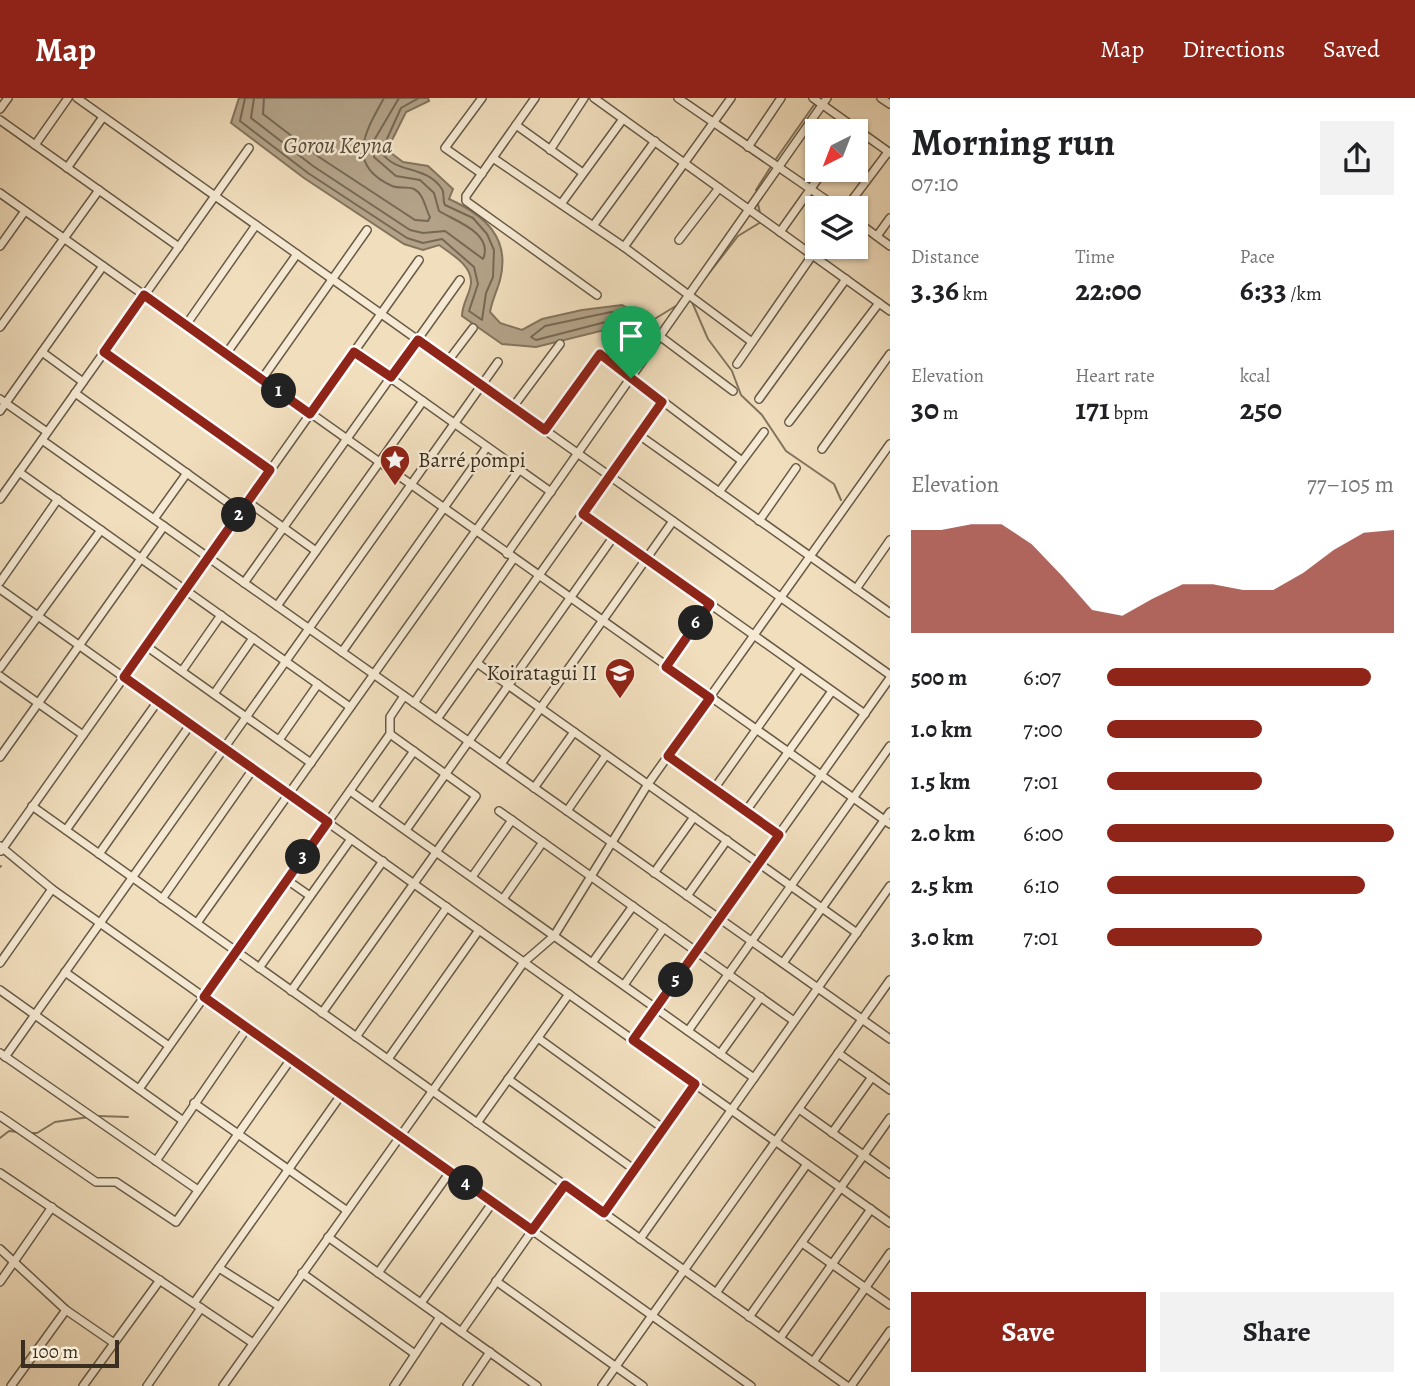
<!DOCTYPE html>
<meta charset="utf-8">
<style>
body{margin:0;font-family:Alegreya,serif;background:#f2f2f2;color:#202124;height:100vh;display:flex;flex-direction:column;font-size:26px;white-space:nowrap}
*{box-sizing:border-box;margin:0}
p{font-size:23px;color:#757577}
.icon{flex:none;width:38px;height:38px;fill:none;stroke:currentColor;stroke-width:2;stroke-linecap:round;stroke-linejoin:round}
.map{position:relative;flex:1;overflow:hidden}
.side{display:flex;flex-direction:column;background:#fff;width:525px}
.side>*{flex:none}
.needle{width:46px;rotate:222deg}
.controls{position:absolute;left:805px;top:21px;display:grid;gap:14px}
.controls a{display:grid;place-items:center;width:63px;height:63px;border-radius:0px;background:#fff;box-shadow:0 2px 5px #0004;font-size:35px}
.scale{position:absolute;left:21px;bottom:18px;width:98px;box-sizing:border-box;padding-left:7px;border:4px solid #3a2e20;border-top:0;font-size:19px;line-height:24px;white-space:nowrap;color:#3a2e20;-webkit-text-stroke:5px #f6ead4;paint-order:stroke}
.pin{position:absolute;display:grid;place-items:center;width:60px;height:60px;color:#fff;margin:-72px -30px;border-radius:50% 50% 50% 0;rotate:-45deg;box-shadow:0 0 7px #0007}
.pin .icon{rotate:45deg}
.km{position:absolute;width:35px;height:35px;margin:-18px;border-radius:50%;background:#222;color:#fff;font-size:19px;line-height:35px;text-align:center}
.round{display:grid;place-items:center;flex:none;width:74px;height:74px;border-radius:0px;background:#f2f2f2}
.overview{display:flex;align-items:center;justify-content:space-between;height:119px;padding:0 21px}
h1{font-size:38px;font-weight:700;line-height:52px}
.metrics{display:grid;grid-template-columns:repeat(3,1fr);gap:10px;height:119px;padding:7px 21px}
.metrics div{display:grid;align-content:center}
.metrics b{font-size:30px;font-weight:700}
.metrics small{font-size:19px;font-weight:400}
.metrics p{font-size:19px}
.chart{height:196px;padding:14px 21px}
.chart p{display:flex;justify-content:space-between}
.chart svg{width:100%;height:126px;margin-top:7px;fill:#8f2418;opacity:.7}
.action{display:flex;gap:14px;margin-top:auto;padding:14px 21px}
.action a{flex:1;height:80px;border-radius:0px;background:#8f2418;color:#fff;font-size:28px;font-weight:700;line-height:80px;text-align:center}
.action a+a{background:#f2f2f2;color:#202124}
ul{padding:0 21px;list-style:none;font-size:23px}
li{display:grid;grid-template-columns:112px 84px 1fr;align-items:center;height:52px}
li i{height:18px;border-radius:9px;background:#8f2418}
header{display:flex;align-items:center;gap:42px;box-sizing:border-box;height:98px;padding:0 35px;background:#8f2418;color:#fff}
header strong{font-size:33px}
nav{display:flex;gap:38px;margin-inline-start:auto;font-size:24px}
main{display:flex;flex:1;min-height:0}
.map>svg:first-child{display:block}
</style>
<header>
<strong>Map</strong>
<nav><a>Map</a><a>Directions</a><a>Saved</a></nav>
</header>
<main>
<div class="map">
<svg width="890" height="1288" viewBox="0 0 890 1288">
<rect width="100%" height="100%" fill="#f1debd"/>
<filter id="stains"><feTurbulence type="fractalNoise" baseFrequency=".00286" numOctaves="4"/><feColorMatrix values="0 0 0 0 .2 0 0 0 0 .09 0 0 0 0 .02 0 0 0 .5 -.17"/></filter>
<radialGradient id="worn" r=".72"><stop offset=".6" stop-color="#630" stop-opacity="0"/><stop offset="1" stop-color="#630" stop-opacity=".3"/></radialGradient>
<path fill="#b3a288" stroke="#83745e" stroke-width="2" d="M239,0H428L429,3L406,14L387,52L403,64L428,68L453,91L449,101C484,117 511,139 500,182C497,193 492,202 490,214L500,225L522,232L542,221L582,212L622,207L631,212L625,227L536,249L502,246L462,218C462,206 470,196 471,185C472,167 451,156 439,147L423,152L404,146L304,80L231,25Z"/>
<g fill="none" stroke-linecap="round" stroke-linejoin="round">
<g stroke="#766854" stroke-width="2">
<path d="M245,0L240,23L308,75L407,140L423,145L442,141L474,169L478,186L469,213L482,222L486,195L493,179L494,152L487,136L473,120L445,107C442,101 445,96 442,91C425,66 397,77 381,54L401,10L419,0"/>
<path d="M254,0L251,20L313,68L410,132L423,135L445,133L483,161C494,135 455,123 439,113L434,95L420,82L396,78L374,59L373,44L399,0"/>
<path d="M264,0L263,16L319,59L415,122L428,123L430,119C425,110 424,96 414,91C408,88 399,91 392,88C344,66 366,33 384,0"/>
<polygon points="611,214 619,215 621,220 536,242 531,239 545,228"/>
</g>
<g stroke="#83745e" stroke-width="2">
<polyline points="776,61 816,4"/>
<polyline points="756,92 770,70"/>
<polyline points="758,106 760,115"/>
<polyline points="699,188 738,138 761,124"/>
<polyline points="692,204 708,241 732,273 741,297 762,317 786,353 834,386 841,402"/>
<polyline points="628,223 648,225 679,206"/>
<polyline points="0,769 1,768"/>
<polyline points="98,1018 128,1019"/>
<polyline points="31,1035 37,1035 55,1024 89,1019"/>
<polyline points="0,1040 9,1033 18,1034"/>
</g>
<g stroke="#685a47" stroke-width="10">
<g id="street">
<polyline points="77,0 890,577"/>
<polyline points="535,0 466,98 466,103 597,197"/>
<polyline points="594,0 890,213"/>
<polyline points="678,0 838,110"/>
<polyline points="813,0 890,55"/>
<polyline points="881,0 890,6"/>
<polyline points="0,11 8,0"/>
<polyline points="0,22 179,149"/>
<polyline points="516,27 583,75"/>
<polyline points="35,47 68,0"/>
<polyline points="748,49 781,0"/>
<polyline points="550,52 584,0"/>
<polyline points="493,60 624,149 752,244"/>
<polyline points="67,70 103,19"/>
<polyline points="482,76 445,50 482,0"/>
<polyline points="0,95 890,726"/>
<polyline points="561,106 623,21"/>
<polyline points="846,110 888,54"/>
<polyline points="856,123 890,148"/>
<polyline points="593,128 655,43"/>
<polyline points="780,134 824,72"/>
<polyline points="877,138 890,120"/>
<polyline points="679,142 719,90"/>
<polyline points="0,148 25,113"/>
<polyline points="624,149 731,0"/>
<polyline points="186,227 256,127"/>
<polyline points="0,229 99,92"/>
<polyline points="661,239 733,293"/>
<polyline points="42,254 83,284"/>
<polyline points="104,254 270,372"/>
<polyline points="354,254 551,394"/>
<polyline points="226,256 297,156"/>
<polyline points="448,263 473,230"/>
<polyline points="737,266 818,149"/>
<polyline points="262,281 367,132"/>
<polyline points="75,295 241,414"/>
<polyline points="0,301 47,334"/>
<polyline points="759,301 846,181"/>
<polyline points="513,309 560,246"/>
<polyline points="0,313 103,168"/>
<polyline points="789,324 879,205"/>
<polyline points="545,332 600,256 742,363"/>
<polyline points="639,337 890,515"/>
<polyline points="42,342 890,941"/>
<polyline points="822,351 890,256"/>
<polyline points="19,374 350,609"/>
<polyline points="719,394 764,334"/>
<polyline points="0,401 249,50"/>
<polyline points="248,404 316,453"/>
<polyline points="583,416 865,616"/>
<polyline points="154,421 187,375"/>
<polyline points="759,423 796,370"/>
<polyline points="507,456 827,0"/>
<polyline points="0,484 58,401"/>
<polyline points="244,485 460,182"/>
<polyline points="0,491 890,1125"/>
<polyline points="856,491 890,442"/>
<polyline points="277,508 423,303"/>
<polyline points="146,548 311,665"/>
<polyline points="342,554 487,349"/>
<polyline points="477,565 857,835"/>
<polyline points="666,569 710,506"/>
<polyline points="0,570 101,432"/>
<polyline points="182,573 221,517"/>
<polyline points="0,578 83,637"/>
<polyline points="214,596 253,540"/>
<polyline points="414,605 514,460"/>
<polyline points="437,621 662,304"/>
<polyline points="279,642 318,586"/>
<polyline points="668,658 779,737"/>
<polyline points="0,659 164,428"/>
<polyline points="501,666 673,423"/>
<polyline points="534,690 574,634"/>
<polyline points="714,691 800,570"/>
<polyline points="350,693 754,980"/>
<polyline points="32,708 847,1288"/>
<polyline points="374,709 414,653"/>
<polyline points="499,713 794,923"/>
<polyline points="567,713 606,657"/>
<polyline points="746,713 832,593"/>
<polyline points="66,732 158,603"/>
<polyline points="406,732 614,438"/>
<polyline points="0,748 52,791 751,1288"/>
<polyline points="1,753 419,162"/>
<polyline points="99,756 190,627"/>
<polyline points="654,775 694,719"/>
<polyline points="472,779 512,722"/>
<polyline points="287,782 310,798"/>
<polyline points="687,798 727,742"/>
<polyline points="162,801 253,671"/>
<polyline points="503,801 543,744"/>
<polyline points="197,825 519,372"/>
<polyline points="0,865 52,791"/>
<polyline points="592,865 633,808"/>
<polyline points="783,865 890,714"/>
<polyline points="259,870 351,741"/>
<polyline points="65,874 169,948"/>
<polyline points="624,887 664,830"/>
<polyline points="0,892 182,1022"/>
<polyline points="291,893 383,763"/>
<polyline points="322,915 476,698 390,636"/>
<polyline points="688,933 890,648"/>
<polyline points="356,939 447,809"/>
<polyline points="538,940 664,1031"/>
<polyline points="633,942 890,580"/>
<polyline points="0,955 198,1092"/>
<polyline points="838,955 890,992"/>
<polyline points="720,956 761,899"/>
<polyline points="5,959 498,264"/>
<polyline points="388,961 479,832"/>
<polyline points="508,981 635,1072"/>
<polyline points="139,991 390,636 390,619 404,598"/>
<polyline points="194,1005 346,1112"/>
<polyline points="799,1011 890,1076"/>
<polyline points="0,1018 96,1084 116,1084 176,1124 291,961"/>
<polyline points="477,1025 569,896"/>
<polyline points="832,1035 872,979"/>
<polyline points="156,1063 247,930"/>
<polyline points="0,1075 253,1245"/>
<polyline points="604,1115 696,986"/>
<polyline points="328,1139 537,1288"/>
<polyline points="640,1141 890,788"/>
<polyline points="802,1145 890,1207"/>
<polyline points="0,1151 66,1212 114,1245"/>
<polyline points="219,1170 279,1208"/>
<polyline points="302,1175 415,1256"/>
<polyline points="378,1175 450,1074"/>
<polyline points="496,1183 643,1288"/>
<polyline points="0,1184 52,1109"/>
<polyline points="716,1195 807,1066"/>
<polyline points="194,1205 341,997"/>
<polyline points="421,1205 493,1104"/>
<polyline points="749,1219 890,1020"/>
<polyline points="461,1234 564,1087"/>
<polyline points="780,1240 871,1111"/>
<polyline points="813,1264 890,1155"/>
<polyline points="11,1288 66,1212"/>
<polyline points="83,1288 160,1182"/>
<polyline points="147,1288 201,1210"/>
<polyline points="223,1288 524,864 554,838 648,686 890,346"/>
<polyline points="394,1288 440,1219"/>
<polyline points="467,1288 490,1254"/>
<polyline points="602,1288 890,882"/>
<polyline points="851,1288 890,1233"/>
</g>
</g>
<use href="#street" stroke="#f6ead4" stroke-width="7"/>
</g>
<g fill="none" stroke-linecap="round" stroke-linejoin="round">
<g stroke="#fff" stroke-width="14">
<polygon id="route" points="144,197 310,316 354,254 391,279 418,242 545,332 600,256 662,304 583,416 710,506 666,569 710,600 668,658 779,737 633,942 695,986 604,1115 565,1087 532,1132 204,899 328,724 124,579 270,372 104,254"/>
</g>
<use href="#route" stroke="#8f2418" stroke-width="9"/>
</g>
<defs>
<g id="sight-pin" transform="scale(1.575)"><path d="M0 17L-7.5 6A9.5 9.5 0 1 1 7.5 6Z" fill="#8f2418" stroke="#f6ead4"/><path d="M0-6L1.8-2.2L6-1.7L2.9 1.2L3.7 5.4L0 3.3L-3.7 5.4L-2.9 1.2L-6-1.7L-1.8-2.2Z" fill="#fff"/></g>
<g id="school-pin" transform="scale(1.575)"><path d="M0 17L-7.5 6A9.5 9.5 0 1 1 7.5 6Z" fill="#8f2418" stroke="#f6ead4"/><path d="M0-5L7-2L0 1L-7-2ZM-4 1L0 2.5L4 1V4Q0 6-4 4Z" fill="#fff"/></g>
</defs>
<g fill-rule="evenodd">
<use href="#sight-pin" x="395" y="362"/>
<use href="#school-pin" x="620" y="575"/>
</g>
<g text-anchor="middle" stroke-width="5" stroke-linejoin="round" paint-order="stroke">
<g font-size="21" fill="#3a2e20" stroke="#f6ead4" text-anchor="start">
<text x="418" y="369">Barré pompi</text>
<text x="597" y="582" text-anchor="end">Koiratagui II</text>
</g>
<g font-size="23" font-style="italic" fill="#584b3a" stroke="#f6ead4">
<text x="338" y="55">Gorou Keyna</text>
</g>
</g>
<rect width="100%" height="100%" filter="url(#stains)"/>
<rect width="100%" height="100%" fill="url(#worn)"/>
</svg>
<div class="controls">
<a><svg class="needle" viewBox="-14 -14 28 28"><path d="M0-13l5 13h-10z" fill="#e53935"/><path d="M0 13l5-13h-10z" fill="#757577"/></svg></a>
<a><svg class="icon" aria-label="layers" viewBox="0 0 24 24"><path d="M12 4l9 5-9 5-9-5zM3 14l9 5 9-5"/></svg></a>
</div>
<div class="scale">100 m</div>
<div class="pin" style="left:631px;top:280px;background:#1e9e55"><svg class="icon" aria-label="arrive" viewBox="0 0 24 24"><path d="M6 21V4h12l-3 4 3 4H6"/></svg></div>
<b class="km" style="left:279px;top:293px">1</b>
<b class="km" style="left:239px;top:417px">2</b>
<b class="km" style="left:303px;top:759px">3</b>
<b class="km" style="left:466px;top:1085px">4</b>
<b class="km" style="left:676px;top:882px">5</b>
<b class="km" style="left:696px;top:525px">6</b>
</div>
<section class="side">
<div class="overview"><div><h1>Morning run</h1><p>07:10</p></div><a class="round"><svg class="icon" aria-label="share" viewBox="0 0 24 24"><path d="M12 15V3M7 8l5-5 5 5M5 13v7h14v-7"/></svg></a></div>
<div class="metrics">
<div><p>Distance</p><b>3.36<small> km</small></b></div>
<div><p>Time</p><b>22:00</b></div>
<div><p>Pace</p><b>6:33<small> /km</small></b></div>
</div>
<div class="metrics">
<div><p>Elevation</p><b>30<small> m</small></b></div>
<div><p>Heart rate</p><b>171<small> bpm</small></b></div>
<div><p>kcal</p><b>250</b></div>
</div>
<div class="chart"><p><span>Elevation</span>77–105 m</p>
<svg viewBox="0 0 160 44" preserveAspectRatio="none"><path d="M0 44V8L10 8L20 6L30 6L40 13L50 24L60 36L70 38L80 32L90 27L100 27L110 29L120 29L130 23L140 15L150 9L160 8V44z"/></svg>
</div>
<ul>
<li><b>500 m</b>6:07<i style="width:92%"></i></li>
<li><b>1.0 km</b>7:00<i style="width:54%"></i></li>
<li><b>1.5 km</b>7:01<i style="width:54%"></i></li>
<li><b>2.0 km</b>6:00<i style="width:100%"></i></li>
<li><b>2.5 km</b>6:10<i style="width:90%"></i></li>
<li><b>3.0 km</b>7:01<i style="width:54%"></i></li>
</ul>
<div class="action"><a>Save</a><a>Share</a></div>
</section>
</main>
